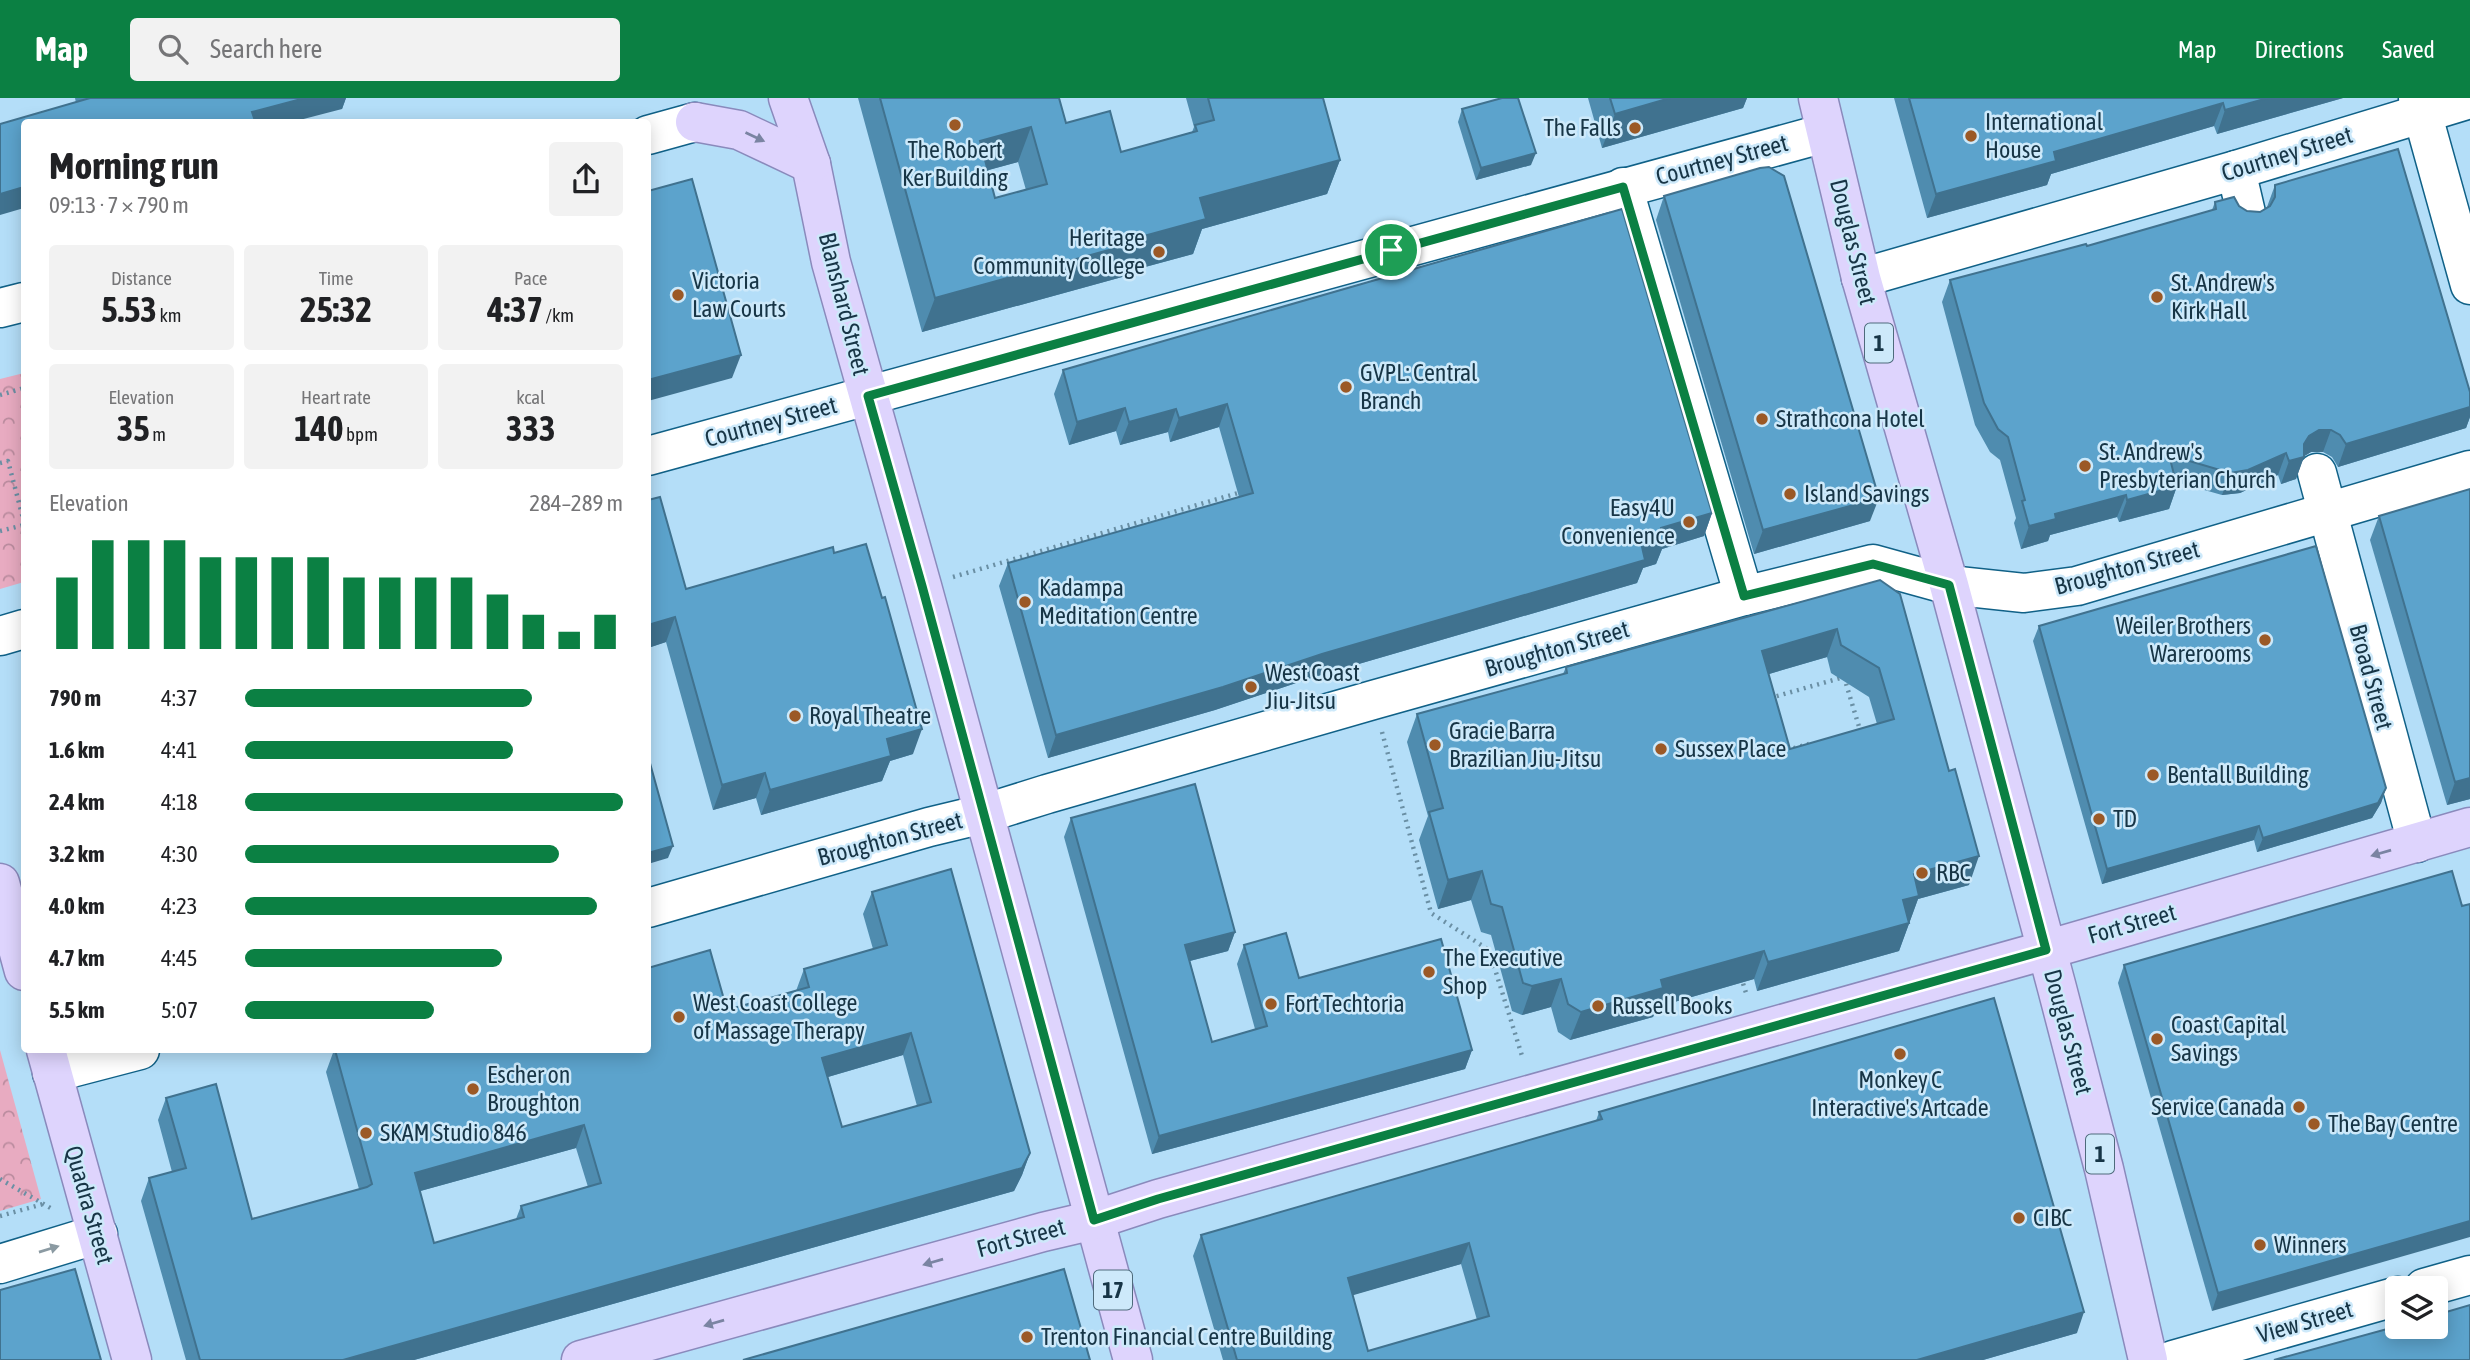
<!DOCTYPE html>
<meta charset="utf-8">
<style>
body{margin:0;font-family:"Asap Condensed",sans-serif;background:#f2f2f2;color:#202124;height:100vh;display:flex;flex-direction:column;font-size:26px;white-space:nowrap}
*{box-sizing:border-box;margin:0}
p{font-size:23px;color:#757577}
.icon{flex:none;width:38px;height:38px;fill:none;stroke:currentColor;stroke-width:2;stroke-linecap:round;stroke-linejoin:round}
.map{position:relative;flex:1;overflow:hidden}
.drawer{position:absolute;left:21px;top:21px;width:630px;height:934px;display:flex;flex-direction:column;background:#fff;border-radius:7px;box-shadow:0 4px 18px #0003}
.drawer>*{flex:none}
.buttons{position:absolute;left:2385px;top:1178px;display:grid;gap:14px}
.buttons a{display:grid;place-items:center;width:63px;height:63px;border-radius:7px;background:#fff;box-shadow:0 4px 18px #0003;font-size:35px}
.pin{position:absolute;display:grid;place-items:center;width:60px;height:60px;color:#fff;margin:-30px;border:4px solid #fff;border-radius:50%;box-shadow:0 2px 7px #0007}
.round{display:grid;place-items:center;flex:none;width:74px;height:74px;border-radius:7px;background:#f2f2f2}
.headline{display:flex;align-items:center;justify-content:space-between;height:119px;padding:0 28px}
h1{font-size:38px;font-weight:700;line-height:52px}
.stats{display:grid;grid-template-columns:repeat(3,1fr);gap:10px;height:119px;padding:7px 28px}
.stats div{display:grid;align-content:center;border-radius:7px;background:#f2f2f2;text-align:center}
.stats b{font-size:35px;font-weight:700}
.stats small{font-size:19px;font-weight:400}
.stats p{font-size:19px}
.chart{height:196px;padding:14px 28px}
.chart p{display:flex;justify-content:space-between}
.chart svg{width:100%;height:126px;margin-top:7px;stroke:#0b8043;stroke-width:6}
ul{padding:0 28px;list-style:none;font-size:23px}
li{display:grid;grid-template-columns:112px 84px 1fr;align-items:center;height:52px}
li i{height:18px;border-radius:9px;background:#0b8043}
header{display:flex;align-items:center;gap:42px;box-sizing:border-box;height:98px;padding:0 35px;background:#0b8043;color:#fff}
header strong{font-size:33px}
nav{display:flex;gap:38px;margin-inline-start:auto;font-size:24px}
.search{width:490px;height:63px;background:#f2f2f2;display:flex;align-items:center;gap:18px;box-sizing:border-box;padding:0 24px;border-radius:7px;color:#757577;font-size:26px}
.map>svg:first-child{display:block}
</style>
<header>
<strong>Map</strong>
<div class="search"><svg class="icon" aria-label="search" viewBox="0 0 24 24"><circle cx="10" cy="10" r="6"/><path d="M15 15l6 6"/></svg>Search here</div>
<nav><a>Map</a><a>Directions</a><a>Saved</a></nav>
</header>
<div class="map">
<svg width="2470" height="1262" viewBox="0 0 2470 1262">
<defs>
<pattern id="forest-crowns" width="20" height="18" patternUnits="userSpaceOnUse" patternTransform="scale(1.75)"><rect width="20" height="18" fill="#e8abc1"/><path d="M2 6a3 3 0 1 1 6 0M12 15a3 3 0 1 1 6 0" fill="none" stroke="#bb8c9f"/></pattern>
</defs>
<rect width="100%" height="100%" fill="#b4def8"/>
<g fill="url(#forest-crowns)">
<polygon points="24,275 24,484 0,491 0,281"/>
<polygon points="0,952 41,1101 0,1113"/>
</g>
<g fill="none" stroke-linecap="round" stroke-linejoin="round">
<g stroke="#106187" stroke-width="41">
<g id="minor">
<polyline points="2418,0 2470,187"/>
<polyline points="648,37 695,24"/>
<polyline points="2236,72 2246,115"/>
<polyline points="1623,89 1744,498"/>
<polyline points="1861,180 2236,72 2470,1"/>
<polyline points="0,210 24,204"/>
<polyline points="648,358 1825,35"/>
<polyline points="2317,375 2417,745"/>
<polyline points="0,538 24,531"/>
<polyline points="648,810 929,729 983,716 1047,696 1373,602 1744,498 1873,466 1949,487 2024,495 2077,488 2470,372"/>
<polyline points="52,975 140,952"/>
<polyline points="0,1166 98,1136"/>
<polyline points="2424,1190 2470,1177"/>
<polyline points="2173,1262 2398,1198"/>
</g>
</g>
<g stroke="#8a8abc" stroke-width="41">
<g id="major">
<polyline points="788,0 811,66 831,164 922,488 1133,1262"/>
<polyline points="1818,0 1861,180 1949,487 2057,890 2104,1071 2148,1262"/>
<polyline points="695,24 739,32 811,66"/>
<polyline points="0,785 24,873"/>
<polyline points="46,952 132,1262"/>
<polyline points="581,1262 1043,1134 1094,1122 1158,1101 2046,852 2470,729"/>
</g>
</g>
<g stroke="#6a8fa4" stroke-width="4.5" stroke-dasharray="2 5" stroke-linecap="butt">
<polyline points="0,297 24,290"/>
<polyline points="0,365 8,363 24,424"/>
<polyline points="0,433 24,427"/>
<polyline points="953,479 1238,395"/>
<polyline points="1770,600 1844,579 1860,632"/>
<polyline points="1382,634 1431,815 1489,852 1523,961"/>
<polyline points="1787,652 1809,646"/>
<polyline points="1741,879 1747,898"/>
<polyline points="0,1081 54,1112"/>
<polyline points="0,1118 43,1106"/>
</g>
<use href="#minor" stroke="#fff" stroke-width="38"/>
<use href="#major" stroke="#ded4fd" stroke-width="38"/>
</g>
<g fill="#4f8caf" fill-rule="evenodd">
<polygon points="75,0 346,0 342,11 24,24 76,5"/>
<path d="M858,0H1059L1066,25L1121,54L1192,34L1194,29L1186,0H1323L1340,62L1327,96L1202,131L1193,156L1134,172L1133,176L922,234ZM1018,64L1026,92L995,100L988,72Z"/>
<polygon points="1588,0 1747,0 1743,10 1602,50"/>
<polygon points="1894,0 2343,0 2217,36 2214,28 2051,76 2047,87 1927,120"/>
<polygon points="1462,11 1531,67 1476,82 1458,24"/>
<polygon points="2275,87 2470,294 2470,319 2466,330 2338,369 2332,359 2323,354 2311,354 2304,358 2296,381 2281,386 2278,377 2240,395 2222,397 2176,384 2177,388 2169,411 2119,424 2117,419 2050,437 2048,443 2021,451 2014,425 2016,420 2000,362 1990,354 1975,327 1942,204 1950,182 2087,148 2212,112 2215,104 2239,108 2247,113 2260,114 2267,109"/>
<polygon points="1664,98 1870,423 1754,456 1656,122"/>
<polygon points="1622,111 1712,415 1704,438 1662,451 1656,466 1643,470 1637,485 1314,579 1215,612 1048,660 999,488 1008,465 1239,399 1219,329 1170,344 1168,334 1120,347 1116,333 1069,347 1054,296 1063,272"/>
<polygon points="2470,391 2470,701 2447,707 2370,442 2379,418"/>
<polygon points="834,455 913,656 890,663 882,683 761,717 756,700 713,712 666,544 648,550 686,491"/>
<path d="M1880,482L1969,787L1918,801L1899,853L1757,893L1754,881L1657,909L1653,919L1570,942L1558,934L1551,909L1522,917L1512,913L1491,837L1481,834L1471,802L1438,811L1419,742L1428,718L1407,644L1417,616L1563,576L1566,569ZM1827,559L1831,575L1869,599L1877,626L1790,651L1769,576Z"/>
<polygon points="2039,528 2386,690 2381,705 2372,720 2257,754 2254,742 2102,786 2033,543"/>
<polygon points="1071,720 1235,834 1228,853 1190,863 1212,944 1255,931 1237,866 1244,847 1299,880 1472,952 1465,971 1152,1056 1064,739"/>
<path d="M872,794L1030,1055L1022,1077L1014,1093L414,1262H186L141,1103L149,1080L172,1074L158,1022L166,1000L252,1121L359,1091L326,974L334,952H648L727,912L796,893L804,871L873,851L863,816ZM903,957L917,1008L842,1029L828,979ZM576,1050L588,1089L521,1108L516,1121L434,1145L420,1093Z"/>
<polygon points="2462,808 2212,1213 2118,885 2124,867"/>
<path d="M1599,1014L2077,1235L1983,1262H1223L1193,1158L1201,1137L1596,1023ZM1461,1166L1477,1222L1368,1253L1352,1197Z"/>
</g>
<g fill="#40728f">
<polygon points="305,0 346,0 342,11 292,24 249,24 252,14"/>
<polygon points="1670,0 1747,0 1743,10 1602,50 1615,16"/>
<polygon points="2268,0 2343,0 2217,36 2225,12"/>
<polygon points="2223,5 2214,28 2051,76 2047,87 1927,120 1936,96 2054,54"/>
<polygon points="1031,29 1018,64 967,78 980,43"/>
<polygon points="1536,55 1531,67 1476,82 1481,70"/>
<polygon points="1340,62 1327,96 1202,131 1193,156 1134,172 1133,176 922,234 935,200 1144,138 1200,100"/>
<polygon points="24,89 24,110 0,117 0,96"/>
<polygon points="741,257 732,280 648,303 648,282"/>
<polygon points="1227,306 1219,329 1170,344 1179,320"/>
<polygon points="2470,309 2470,319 2466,330 2338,369 2346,346"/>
<polygon points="1125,310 1116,333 1069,347 1077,324"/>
<polygon points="1176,311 1168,334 1120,347 1129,324"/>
<polygon points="2319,332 2331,332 2323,354 2311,354 2303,359 2304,359 2296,381 2281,386 2289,363 2304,346 2309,338"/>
<polygon points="2286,355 2278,377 2240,395 2222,397 2230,375"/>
<polygon points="2177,388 2169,411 2119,424 2127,402"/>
<polygon points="2126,397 2117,419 2050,437 2048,443 2021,451 2029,428 2055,416"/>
<polygon points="1879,400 1870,423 1754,456 1763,432"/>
<polygon points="1712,415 1704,438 1662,451 1656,466 1643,470 1637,485 1314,579 1215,612 1048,660 1056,637 1642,449 1661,430"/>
<polygon points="675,519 666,544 648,550 648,527"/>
<polygon points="1837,531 1827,559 1752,581 1762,553"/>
<polygon points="922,631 913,656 890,663 882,683 761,717 770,692 887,641"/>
<polygon points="765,675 756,700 713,712 722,687"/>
<polygon points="2470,680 2470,701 2447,707 2455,684"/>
<polygon points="2386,690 2381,705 2372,720 2257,754 2263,740"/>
<polygon points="2259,728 2254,742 2102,786 2107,771"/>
<polygon points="673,748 668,760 648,766 648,755"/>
<polygon points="1979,758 1969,787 1918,801 1899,853 1757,893 1768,864 1903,802 1914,776"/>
<polygon points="1482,773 1471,802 1438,811 1448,782"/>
<polygon points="1235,834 1228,853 1178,866 1185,847"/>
<polygon points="1764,853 1754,881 1657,909 1653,919 1570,942 1581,914 1661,882"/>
<polygon points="1561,881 1551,909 1522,917 1532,888"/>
<polygon points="911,935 903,957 814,983 822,960"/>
<polygon points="1472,952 1465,971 1152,1056 1159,1038"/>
<polygon points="584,1027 576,1050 406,1097 415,1075"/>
<polygon points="1030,1055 1022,1077 1014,1093 414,1262 343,1262"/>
<polygon points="2470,1123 2470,1139 2212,1213 2218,1195"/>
<polygon points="1469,1145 1461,1166 1340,1201 1348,1180"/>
<polygon points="2084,1214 2077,1235 1983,1262 1917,1262"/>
</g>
<g fill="#5ca3cc" stroke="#40728f" stroke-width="2" fill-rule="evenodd">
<polygon points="90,0 305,0 252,14 255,23 250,24 24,24 24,89 0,96 0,26"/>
<path d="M880,0H1059L1066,25L1110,13L1121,54L1197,33L1195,27L1214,22L1208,0H1323L1340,62L1200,100L1206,121L1144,138L1145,142L935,200ZM1031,29L1047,86L995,100L980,43Z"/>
<polygon points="1502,0 1518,0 1536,55 1481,70 1462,11"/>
<polygon points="1610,0 1670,0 1615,16"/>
<polygon points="1909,0 2268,0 2225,12 2223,5 2054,54 2056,63 1936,96"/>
<polygon points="2398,51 2470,294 2470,309 2346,346 2340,337 2331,332 2319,332 2309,338 2304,346 2304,359 2289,363 2286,355 2248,372 2230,375 2169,357 2177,388 2127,402 2126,397 2055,416 2056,421 2029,428 2022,403 2025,402 2008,339 1998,331 1984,305 1950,182 2086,146 2087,148 2216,111 2215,104 2234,99 2239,108 2247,113 2260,114 2270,108 2275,99 2275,87"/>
<polygon points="1769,69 1784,78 1879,400 1763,432 1664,98 1760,70"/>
<polygon points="692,81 741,257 648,282 648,93"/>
<polygon points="1622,111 1712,415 1661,430 1665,443 1642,449 1645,462 1322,556 1223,589 1056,637 1008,465 1253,395 1227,306 1179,320 1176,311 1129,324 1125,310 1077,324 1063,272"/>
<polygon points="2470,391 2470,680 2455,684 2379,418"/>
<polygon points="660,399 686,491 833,449 834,455 866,446 882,500 885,499 922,631 887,641 891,658 770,692 765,675 722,687 675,519 648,527 648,402"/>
<polygon points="2316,448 2386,690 2378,705 2263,740 2259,728 2107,771 2039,528"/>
<path d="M1880,482L1900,496L1949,673L1955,671L1979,758L1914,776L1919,798L1903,802L1909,825L1768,864L1764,853L1661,882L1663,890L1581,914L1568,906L1561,881L1532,888L1523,885L1502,809L1491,806L1482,773L1448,782L1429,714L1443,710L1417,616L1567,575L1566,569ZM1837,531L1841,547L1879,570L1894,621L1790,651L1762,553Z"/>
<polygon points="648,658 673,748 648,755"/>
<polygon points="1195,686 1235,834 1185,847 1212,944 1267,928 1244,847 1286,835 1299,880 1441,841 1472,952 1159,1038 1071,720"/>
<path d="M951,771L1030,1055L1022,1070L343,1262H200L149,1080L186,1070L166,1000L216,986L252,1121L367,1089L372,1086L335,952H648V870L710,852L727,912L809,889L804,871L887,847L872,794ZM911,935L931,1004L842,1029L822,960ZM584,1027L601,1085L521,1108L524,1119L434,1145L415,1075Z"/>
<polygon points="2452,773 2462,808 2470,806 2470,1123 2218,1195 2124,867"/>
<path d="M1994,900L2084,1214L1917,1262H1237L1201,1137L1602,1021L1599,1014ZM1469,1145L1489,1218L1368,1253L1348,1180Z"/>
<polygon points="75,1171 101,1262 0,1262 0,1192"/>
<polygon points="1064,1171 1090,1262 743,1262"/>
<polygon points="2470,1207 2470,1262 2274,1262 2398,1228 2436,1228 2436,1217"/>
</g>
<defs><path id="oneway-solid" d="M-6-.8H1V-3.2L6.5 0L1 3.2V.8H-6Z" transform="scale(1.75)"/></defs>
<g fill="#7a84a2">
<use href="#oneway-solid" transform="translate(755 39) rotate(25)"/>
<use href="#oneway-solid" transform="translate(2381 755) rotate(164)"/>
<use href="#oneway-solid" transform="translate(933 1164) rotate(164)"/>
<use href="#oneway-solid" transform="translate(714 1225) rotate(164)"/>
</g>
<use fill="#8b9aa2" href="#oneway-solid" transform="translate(49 1151) rotate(-17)"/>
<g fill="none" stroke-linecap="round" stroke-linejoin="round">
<g stroke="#fff" stroke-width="14">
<polygon id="route" points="1623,89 1744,498 1873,466 1949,487 2046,852 1158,1101 1094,1122 922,488 868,298"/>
</g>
<use href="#route" stroke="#0b8043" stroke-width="9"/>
</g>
<g fill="#9b5926" stroke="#cde9fa" stroke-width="2.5">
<circle cx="955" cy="27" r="7"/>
<circle cx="1635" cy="30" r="7"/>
<circle cx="1971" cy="38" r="7"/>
<circle cx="1159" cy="154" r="7"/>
<circle cx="678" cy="197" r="7"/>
<circle cx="2157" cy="199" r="7"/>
<circle cx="1346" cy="289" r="7"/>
<circle cx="1762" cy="321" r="7"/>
<circle cx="2085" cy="368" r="7"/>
<circle cx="1790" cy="396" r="7"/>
<circle cx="1689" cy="424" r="7"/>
<circle cx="1025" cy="504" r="7"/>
<circle cx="2265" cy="542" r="7"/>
<circle cx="1251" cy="589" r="7"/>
<circle cx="795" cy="618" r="7"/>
<circle cx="1435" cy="647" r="7"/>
<circle cx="1661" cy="651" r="7"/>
<circle cx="2153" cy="677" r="7"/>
<circle cx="2099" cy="721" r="7"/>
<circle cx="1922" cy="775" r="7"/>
<circle cx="1429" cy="874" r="7"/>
<circle cx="1271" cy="906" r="7"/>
<circle cx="1598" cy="908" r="7"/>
<circle cx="679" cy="919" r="7"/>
<circle cx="2157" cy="941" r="7"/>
<circle cx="1900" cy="956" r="7"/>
<circle cx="473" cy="991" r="7"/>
<circle cx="2299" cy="1009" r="7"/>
<circle cx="2314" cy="1026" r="7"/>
<circle cx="366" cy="1035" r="7"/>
<circle cx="2019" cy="1120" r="7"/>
<circle cx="2260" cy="1147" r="7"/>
<circle cx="1027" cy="1239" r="7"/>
</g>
<g text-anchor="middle" stroke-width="5" stroke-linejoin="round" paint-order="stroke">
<g fill="#cde9fa" stroke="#4e6b7c" stroke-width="2">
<rect x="1865" y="225.5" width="28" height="39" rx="5"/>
<rect x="2086" y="1036.5" width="28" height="39" rx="5"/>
<rect x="1094" y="1172.5" width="38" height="39" rx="5"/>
</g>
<g font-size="23" font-weight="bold" fill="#173546">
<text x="1879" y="253">1</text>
<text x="2100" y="1064">1</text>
<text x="1113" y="1200">17</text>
</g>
<g font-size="24" fill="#173546" stroke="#cde9fa" text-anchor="start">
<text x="1985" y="32">International<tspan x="1985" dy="28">House</tspan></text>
<text x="1621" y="38" text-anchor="end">The Falls</text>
<text x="955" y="60" text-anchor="middle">The Robert<tspan x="955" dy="28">Ker Building</tspan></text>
<text x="1145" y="148" text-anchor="end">Heritage<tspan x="1145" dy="28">Community College</tspan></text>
<text x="692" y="191">Victoria<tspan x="692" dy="28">Law Courts</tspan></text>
<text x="2171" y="193">St. Andrew's<tspan x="2171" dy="28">Kirk Hall</tspan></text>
<text x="1360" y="283">GVPL: Central<tspan x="1360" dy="28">Branch</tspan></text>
<text x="1776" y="329">Strathcona Hotel</text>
<text x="2099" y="362">St. Andrew's<tspan x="2099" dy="28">Presbyterian Church</tspan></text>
<text x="1804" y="404">Island Savings</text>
<text x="1675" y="418" text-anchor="end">Easy4U<tspan x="1675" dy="28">Convenience</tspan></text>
<text x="1039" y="498">Kadampa<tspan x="1039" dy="28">Meditation Centre</tspan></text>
<text x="2251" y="536" text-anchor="end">Weiler Brothers<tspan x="2251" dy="28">Warerooms</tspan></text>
<text x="1265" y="583">West Coast<tspan x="1265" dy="28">Jiu-Jitsu</tspan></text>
<text x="809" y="626">Royal Theatre</text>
<text x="1449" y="641">Gracie Barra<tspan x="1449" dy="28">Brazilian Jiu-Jitsu</tspan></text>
<text x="1675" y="659">Sussex Place</text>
<text x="2167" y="685">Bentall Building</text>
<text x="2113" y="729">TD</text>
<text x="1936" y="783">RBC</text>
<text x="1443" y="868">The Executive<tspan x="1443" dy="28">Shop</tspan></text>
<text x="693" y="913">West Coast College<tspan x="693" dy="28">of Massage Therapy</tspan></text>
<text x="1285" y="914">Fort Techtoria</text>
<text x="1612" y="916">Russell Books</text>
<text x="2171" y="935">Coast Capital<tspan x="2171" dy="28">Savings</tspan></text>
<text x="487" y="985">Escher on<tspan x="487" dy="28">Broughton</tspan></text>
<text x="1900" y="990" text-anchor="middle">Monkey C<tspan x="1900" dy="28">Interactive's Artcade</tspan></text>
<text x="2285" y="1017" text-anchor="end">Service Canada</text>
<text x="2328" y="1034">The Bay Centre</text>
<text x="380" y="1043">SKAM Studio 846</text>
<text x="2033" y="1128">CIBC</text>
<text x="2274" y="1155">Winners</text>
<text x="1041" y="1247">Trenton Financial Centre Building</text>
</g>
<g font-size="24" fill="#173546" stroke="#cde9fa">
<text transform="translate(2287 56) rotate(-17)" y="8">Courtney Street</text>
<text transform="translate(1722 62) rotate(-15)" y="8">Courtney Street</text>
<text transform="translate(1853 144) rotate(76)" y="8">Douglas Street</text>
<text transform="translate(844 206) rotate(76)" y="8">Blanshard Street</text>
<text transform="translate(771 324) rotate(-15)" y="8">Courtney Street</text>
<text transform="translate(2127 470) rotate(-15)" y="8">Broughton Street</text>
<text transform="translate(1557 551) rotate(-16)" y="8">Broughton Street</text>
<text transform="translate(2371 579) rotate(75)" y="8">Broad Street</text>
<text transform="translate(890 741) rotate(-15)" y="8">Broughton Street</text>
<text transform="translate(2132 826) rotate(-16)" y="8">Fort Street</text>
<text transform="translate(2068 934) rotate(75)" y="8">Douglas Street</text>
<text transform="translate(89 1107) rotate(74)" y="8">Quadra Street</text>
<text transform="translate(1021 1140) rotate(-15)" y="8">Fort Street</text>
<text transform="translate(2305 1224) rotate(-16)" y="8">View Street</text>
</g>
</g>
</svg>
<div class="buttons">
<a><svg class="icon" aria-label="layers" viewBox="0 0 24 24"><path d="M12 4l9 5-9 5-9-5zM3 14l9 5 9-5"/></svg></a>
</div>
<div class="pin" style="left:1391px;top:152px;background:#1e9e55"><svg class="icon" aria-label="arrive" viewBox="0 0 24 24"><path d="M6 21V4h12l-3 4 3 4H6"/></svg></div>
<section class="drawer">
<div class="headline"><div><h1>Morning run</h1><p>09:13 · 7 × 790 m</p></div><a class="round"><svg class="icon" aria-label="share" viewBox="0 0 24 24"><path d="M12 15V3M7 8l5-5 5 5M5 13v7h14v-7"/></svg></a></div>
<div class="stats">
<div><p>Distance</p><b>5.53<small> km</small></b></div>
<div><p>Time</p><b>25:32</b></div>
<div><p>Pace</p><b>4:37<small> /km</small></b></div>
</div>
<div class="stats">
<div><p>Elevation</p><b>35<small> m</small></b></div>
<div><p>Heart rate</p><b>140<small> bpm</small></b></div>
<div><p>kcal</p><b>333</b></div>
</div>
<div class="chart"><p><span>Elevation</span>284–289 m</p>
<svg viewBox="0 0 160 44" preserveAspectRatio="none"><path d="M5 44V19M15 44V6M25 44V6M35 44V6M45 44V12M55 44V12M65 44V12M75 44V12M85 44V19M95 44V19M105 44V19M115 44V19M125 44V25M135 44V32M145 44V38M155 44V32"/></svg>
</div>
<ul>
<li><b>790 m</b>4:37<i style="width:76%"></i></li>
<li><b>1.6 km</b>4:41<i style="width:71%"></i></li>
<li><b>2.4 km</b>4:18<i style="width:100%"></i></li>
<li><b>3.2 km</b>4:30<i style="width:83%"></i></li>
<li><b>4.0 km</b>4:23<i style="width:93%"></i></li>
<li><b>4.7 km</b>4:45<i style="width:68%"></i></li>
<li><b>5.5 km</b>5:07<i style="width:50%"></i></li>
</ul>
</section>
</div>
